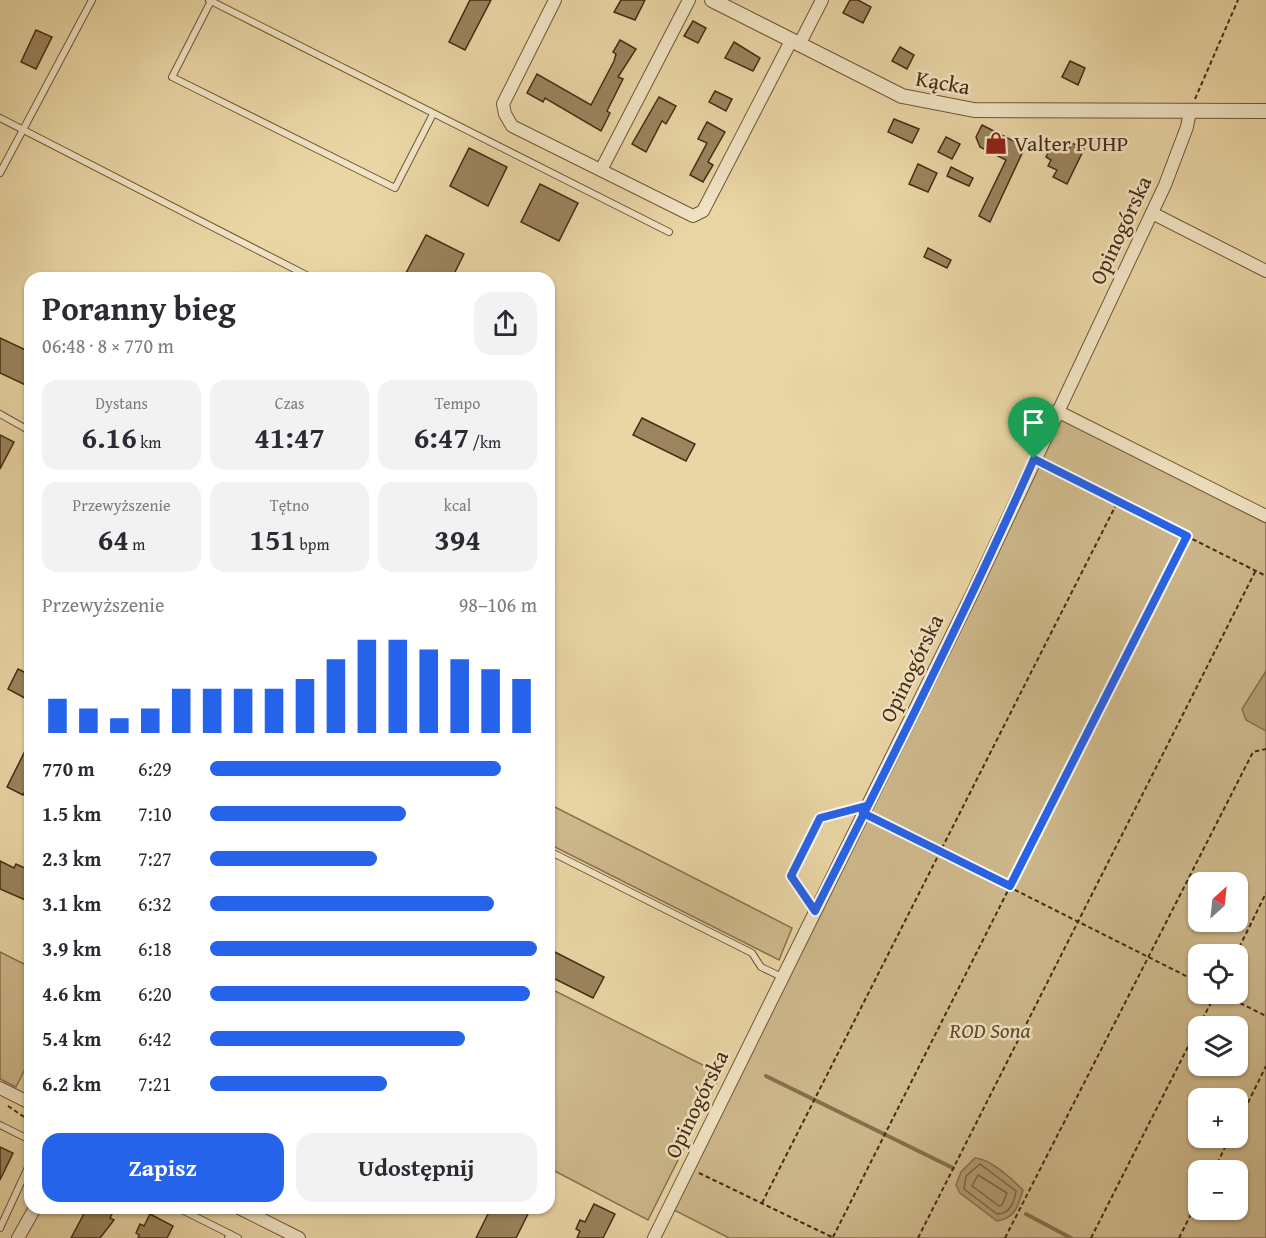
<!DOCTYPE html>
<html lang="pl">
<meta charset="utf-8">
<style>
body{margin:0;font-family:"Gentium Book Plus",serif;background:#f2f2f3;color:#2b2b33;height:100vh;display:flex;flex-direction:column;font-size:22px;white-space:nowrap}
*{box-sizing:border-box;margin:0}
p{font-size:20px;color:#7c7c81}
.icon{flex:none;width:33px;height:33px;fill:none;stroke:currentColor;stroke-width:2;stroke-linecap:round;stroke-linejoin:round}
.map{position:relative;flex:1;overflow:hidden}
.drawer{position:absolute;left:24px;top:272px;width:531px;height:942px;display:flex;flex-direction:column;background:#fff;border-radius:18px;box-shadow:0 2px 4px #0004}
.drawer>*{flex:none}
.needle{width:39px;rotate:27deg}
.fabs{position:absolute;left:1188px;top:872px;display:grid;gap:12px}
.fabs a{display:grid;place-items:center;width:60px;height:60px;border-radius:12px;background:#fff;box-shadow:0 2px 4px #0004;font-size:30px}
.pin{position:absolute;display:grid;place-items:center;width:51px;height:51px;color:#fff;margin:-62px -26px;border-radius:50% 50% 50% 0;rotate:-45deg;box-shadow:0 0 6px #0007}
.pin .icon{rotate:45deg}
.round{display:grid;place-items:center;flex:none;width:63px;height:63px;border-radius:18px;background:#f2f2f3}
.overview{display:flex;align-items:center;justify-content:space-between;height:102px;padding:0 18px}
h1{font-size:33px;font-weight:600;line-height:45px}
.figures{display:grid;grid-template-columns:repeat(3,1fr);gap:9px;height:102px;padding:6px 18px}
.figures div{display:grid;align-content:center;border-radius:15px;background:#f2f2f3;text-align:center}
.figures b{font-size:30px;font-weight:600}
.figures small{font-size:16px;font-weight:400}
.figures p{font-size:16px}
.chart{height:168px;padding:12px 18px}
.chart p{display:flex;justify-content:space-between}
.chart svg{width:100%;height:108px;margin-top:6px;stroke:#2563eb;stroke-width:6}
.action{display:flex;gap:12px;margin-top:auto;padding:12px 18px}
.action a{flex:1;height:69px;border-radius:18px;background:#2563eb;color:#fff;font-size:24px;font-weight:600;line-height:69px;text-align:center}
.action a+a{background:#f2f2f3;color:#2b2b33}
ul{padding:0 18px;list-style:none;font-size:20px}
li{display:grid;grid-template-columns:96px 72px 1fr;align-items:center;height:45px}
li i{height:15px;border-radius:8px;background:#2563eb}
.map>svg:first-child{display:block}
</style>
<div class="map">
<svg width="1266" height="1238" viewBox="0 0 1266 1238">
<rect width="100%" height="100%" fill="#ead6a5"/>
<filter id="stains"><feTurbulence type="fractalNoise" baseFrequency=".00333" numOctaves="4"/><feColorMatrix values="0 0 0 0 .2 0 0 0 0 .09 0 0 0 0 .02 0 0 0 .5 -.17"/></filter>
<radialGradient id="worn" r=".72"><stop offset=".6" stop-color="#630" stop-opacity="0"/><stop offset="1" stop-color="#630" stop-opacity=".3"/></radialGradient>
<g fill="#ceb98c" stroke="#8a724f" stroke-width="1.5" fill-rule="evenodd">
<path d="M1062,418L1266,523V1238H729L668,1207ZM1198,882H1238V921H1198ZM1198,954H1238V993H1198ZM1198,1026H1238V1065H1198ZM1198,1098H1238V1137H1198ZM1198,1170H1238V1209H1198Z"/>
<polygon points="549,804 792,928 779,960 549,844"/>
<polygon points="0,952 30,967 30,1059 16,1087 0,1079"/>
<polygon points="549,988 721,1074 648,1220 549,1168"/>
</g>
<g fill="#b29c73" stroke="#876f4c" stroke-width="1.5">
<polygon points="1266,671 1266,731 1246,720 1242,709"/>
<path d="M975,1158C991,1159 1012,1179 1023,1190C1018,1207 1015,1218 997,1221L960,1193L956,1185L961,1172Z"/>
</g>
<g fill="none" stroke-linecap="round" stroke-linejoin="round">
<g stroke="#7c6442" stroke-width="1.5">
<path d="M980,1164L1016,1191C1014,1203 1010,1214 997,1214L964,1189L966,1176Z"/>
<polygon points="978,1175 1007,1193 1002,1205 999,1206 972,1186"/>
</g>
<g stroke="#876f4c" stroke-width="4">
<polyline points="766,1076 953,1168"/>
<polyline points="1026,1214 1071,1238"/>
</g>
</g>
<g fill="#9b845e" stroke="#462b12" stroke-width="1.5">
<polygon points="470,0 491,0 465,50 449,42"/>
<polygon points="621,0 645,0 635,20 614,12"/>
<polygon points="850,0 858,0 871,7 863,23 843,13"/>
<polygon points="693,21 706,28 698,43 684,36"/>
<polygon points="36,30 52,37 36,69 21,62"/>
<polygon points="620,40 636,49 618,77 623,79 607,111 610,113 601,131 545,98 543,102 527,93 537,74 591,105 614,61 616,54 613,52"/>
<polygon points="734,42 760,58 753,71 725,58"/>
<polygon points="900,47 914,55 907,69 892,61"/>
<polygon points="1070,61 1085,68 1078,85 1062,77"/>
<polygon points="715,91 732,99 726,111 709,102"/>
<polygon points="659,97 676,106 666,124 662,121 646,152 632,144"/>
<polygon points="894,119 919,129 912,143 888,132"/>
<polygon points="707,122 725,132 708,162 713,165 703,182 690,175 707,143 698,139"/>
<polygon points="982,125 1025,147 990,222 979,216 1006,160 980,147 976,137"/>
<polygon points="946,137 960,144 952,159 938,152"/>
<polygon points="1072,143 1084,149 1067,184 1053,177 1057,170 1048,166 1051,160 1046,157 1052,145 1067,152"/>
<polygon points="469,148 507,167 488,206 450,186"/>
<polygon points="918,164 937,173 928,192 909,184"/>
<polygon points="951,167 973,178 969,186 947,176"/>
<polygon points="540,184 578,203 559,241 521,222"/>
<polygon points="426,235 464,254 452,278 415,278 406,273"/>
<polygon points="928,248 951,260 947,268 924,257"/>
<polygon points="0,338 30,352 30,387 0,373"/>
<polygon points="642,418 695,444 686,461 633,435"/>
<polygon points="0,435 14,442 0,469"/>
<polygon points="18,669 30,675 30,701 8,689"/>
<polygon points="30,741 30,782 23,795 7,787"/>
<polygon points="0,861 14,868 16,864 29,870 27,875 30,876 30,902 0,889"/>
<polygon points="549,949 604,977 593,998 549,976"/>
<polygon points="0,1147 13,1153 0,1180"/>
<polygon points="594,1204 615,1214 603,1238 577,1238 580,1231 576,1229 580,1220 585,1222"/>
<polygon points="87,1208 115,1208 110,1218 114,1220 100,1238 71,1238"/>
<polygon points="491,1208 531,1208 516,1238 476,1238"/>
<polygon points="150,1214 173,1226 167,1238 138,1238 139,1235 136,1233 140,1224 144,1226"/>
</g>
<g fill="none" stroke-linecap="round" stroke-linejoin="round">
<g stroke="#6f5637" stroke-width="8">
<g id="service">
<polyline points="209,0 669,232"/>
<polyline points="211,1 172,77 395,188 433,114"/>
<polyline points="0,118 312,278"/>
<polyline points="0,173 92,0"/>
<polyline points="0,414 30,431"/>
<polyline points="549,851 752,953 761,967 782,977"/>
<polyline points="815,911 791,876 820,818 865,806"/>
<polyline points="0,1125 30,1140"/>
<polyline points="178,1208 230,1234"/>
<polyline points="0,1228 30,1163"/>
<polyline points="228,1238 230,1234 238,1238"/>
</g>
</g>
<g stroke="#6f5637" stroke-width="14">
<g id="minor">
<polyline points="555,0 503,104 505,114 512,126 693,216 703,211 791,41"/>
<polyline points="799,45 822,0"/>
<polyline points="601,170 689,0"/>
<polyline points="1152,213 1266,271"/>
<polyline points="1057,411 1266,516"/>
<polyline points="0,1088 30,1103"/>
<polyline points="239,1208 299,1238"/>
<polyline points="18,1238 35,1208"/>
<polyline points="654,1238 974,590 1165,185 1187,127 1190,111"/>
</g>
</g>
<g stroke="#6f5637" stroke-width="16">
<polyline id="tertiary" points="712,0 902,96 974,110 1266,111"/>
</g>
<g stroke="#462b12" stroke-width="2" stroke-dasharray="4.5 3" stroke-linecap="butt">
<polyline points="1195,99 1238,0"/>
<polyline points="1045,465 1266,576"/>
<polyline points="874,819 1198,982"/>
<polyline points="1236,954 1266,893"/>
<polyline points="1220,993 1266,1016"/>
<polyline points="1199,1026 1216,993"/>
<polyline points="8,1106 30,1121"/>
<polyline points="1238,1123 1266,1066"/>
<polyline points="1214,1170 1230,1137"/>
<polyline points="699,1173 834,1238"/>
<polyline points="762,1203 1118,501"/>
<polyline points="215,1208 229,1214"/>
<polyline points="833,1237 1187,536"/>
<polyline points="918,1238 1256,570"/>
<polyline points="1005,1238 1253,752 1266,749"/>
<polyline points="1091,1238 1198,1027"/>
<polyline points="1179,1238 1198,1200"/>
</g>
<use href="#service" stroke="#f1e4c4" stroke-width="6"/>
<use href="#minor" stroke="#f1e4c4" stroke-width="12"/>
<use href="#tertiary" stroke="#f1e4c4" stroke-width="14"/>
</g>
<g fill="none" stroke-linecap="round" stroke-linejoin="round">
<g stroke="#fff" stroke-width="12">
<path id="route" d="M1034,459C966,612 890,762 815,911L791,876L820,818L866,806L863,813L1010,886L1187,536L1034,459"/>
</g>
<use href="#route" stroke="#2563eb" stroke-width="8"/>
</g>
<defs>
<g id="shop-bare" transform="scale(1.8)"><path d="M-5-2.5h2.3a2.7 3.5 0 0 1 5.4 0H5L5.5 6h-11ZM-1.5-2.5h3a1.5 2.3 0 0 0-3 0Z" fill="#8f2418" stroke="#f1e4c4" stroke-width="2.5" paint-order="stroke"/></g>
</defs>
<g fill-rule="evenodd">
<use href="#shop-bare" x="996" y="143"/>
</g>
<g text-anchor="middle" stroke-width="5" stroke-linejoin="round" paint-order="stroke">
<g font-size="22" fill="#462b12" stroke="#f1e4c4">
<text transform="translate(943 82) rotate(10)" y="8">Kącka</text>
<text transform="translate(1120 230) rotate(-65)" y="8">Opinogórska</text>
<text transform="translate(911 668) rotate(-64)" y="8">Opinogórska</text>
<text transform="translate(696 1104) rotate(-64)" y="8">Opinogórska</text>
</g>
<g font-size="22" fill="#462b12" stroke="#f1e4c4" text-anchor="start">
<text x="1014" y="151">Valter PUHP</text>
</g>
<g font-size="22" font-style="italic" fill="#61472a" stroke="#f1e4c4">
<text x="990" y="1038">ROD Sona</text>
</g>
</g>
<rect width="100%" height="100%" filter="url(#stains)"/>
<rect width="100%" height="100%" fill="url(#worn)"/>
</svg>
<div class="fabs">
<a><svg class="needle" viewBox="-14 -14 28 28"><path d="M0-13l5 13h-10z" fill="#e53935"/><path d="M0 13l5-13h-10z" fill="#7c7c81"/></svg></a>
<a><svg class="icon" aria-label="locate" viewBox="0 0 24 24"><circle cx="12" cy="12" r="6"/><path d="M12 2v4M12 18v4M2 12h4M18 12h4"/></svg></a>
<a><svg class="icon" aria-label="layers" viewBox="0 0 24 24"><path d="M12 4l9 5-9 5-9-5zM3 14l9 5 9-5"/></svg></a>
<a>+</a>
<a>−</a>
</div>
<div class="pin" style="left:1034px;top:459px;background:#1e9e55"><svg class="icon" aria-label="arrive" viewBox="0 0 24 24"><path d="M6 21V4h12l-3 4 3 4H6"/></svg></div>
<section class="drawer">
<div class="overview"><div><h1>Poranny bieg</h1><p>06:48 · 8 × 770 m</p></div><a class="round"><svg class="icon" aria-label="share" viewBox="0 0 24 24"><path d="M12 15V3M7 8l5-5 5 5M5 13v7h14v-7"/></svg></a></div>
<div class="figures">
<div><p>Dystans</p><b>6.16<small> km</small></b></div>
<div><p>Czas</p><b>41:47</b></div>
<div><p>Tempo</p><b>6:47<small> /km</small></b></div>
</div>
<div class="figures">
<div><p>Przewyższenie</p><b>64<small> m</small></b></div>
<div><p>Tętno</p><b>151<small> bpm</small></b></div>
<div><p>kcal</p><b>394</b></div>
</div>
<div class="chart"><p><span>Przewyższenie</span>98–106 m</p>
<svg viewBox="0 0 160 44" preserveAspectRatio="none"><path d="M5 44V30M15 44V34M25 44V38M35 44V34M45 44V26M55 44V26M65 44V26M75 44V26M85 44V22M95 44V14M105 44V6M115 44V6M125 44V10M135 44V14M145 44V18M155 44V22"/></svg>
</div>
<ul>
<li><b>770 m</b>6:29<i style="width:89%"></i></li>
<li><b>1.5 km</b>7:10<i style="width:60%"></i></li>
<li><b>2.3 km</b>7:27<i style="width:51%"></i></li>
<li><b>3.1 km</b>6:32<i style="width:87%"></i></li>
<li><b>3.9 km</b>6:18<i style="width:100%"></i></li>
<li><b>4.6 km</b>6:20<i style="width:98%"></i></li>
<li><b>5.4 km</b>6:42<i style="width:78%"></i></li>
<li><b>6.2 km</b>7:21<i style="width:54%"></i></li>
</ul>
<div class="action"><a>Zapisz</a><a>Udostępnij</a></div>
</section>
</div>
